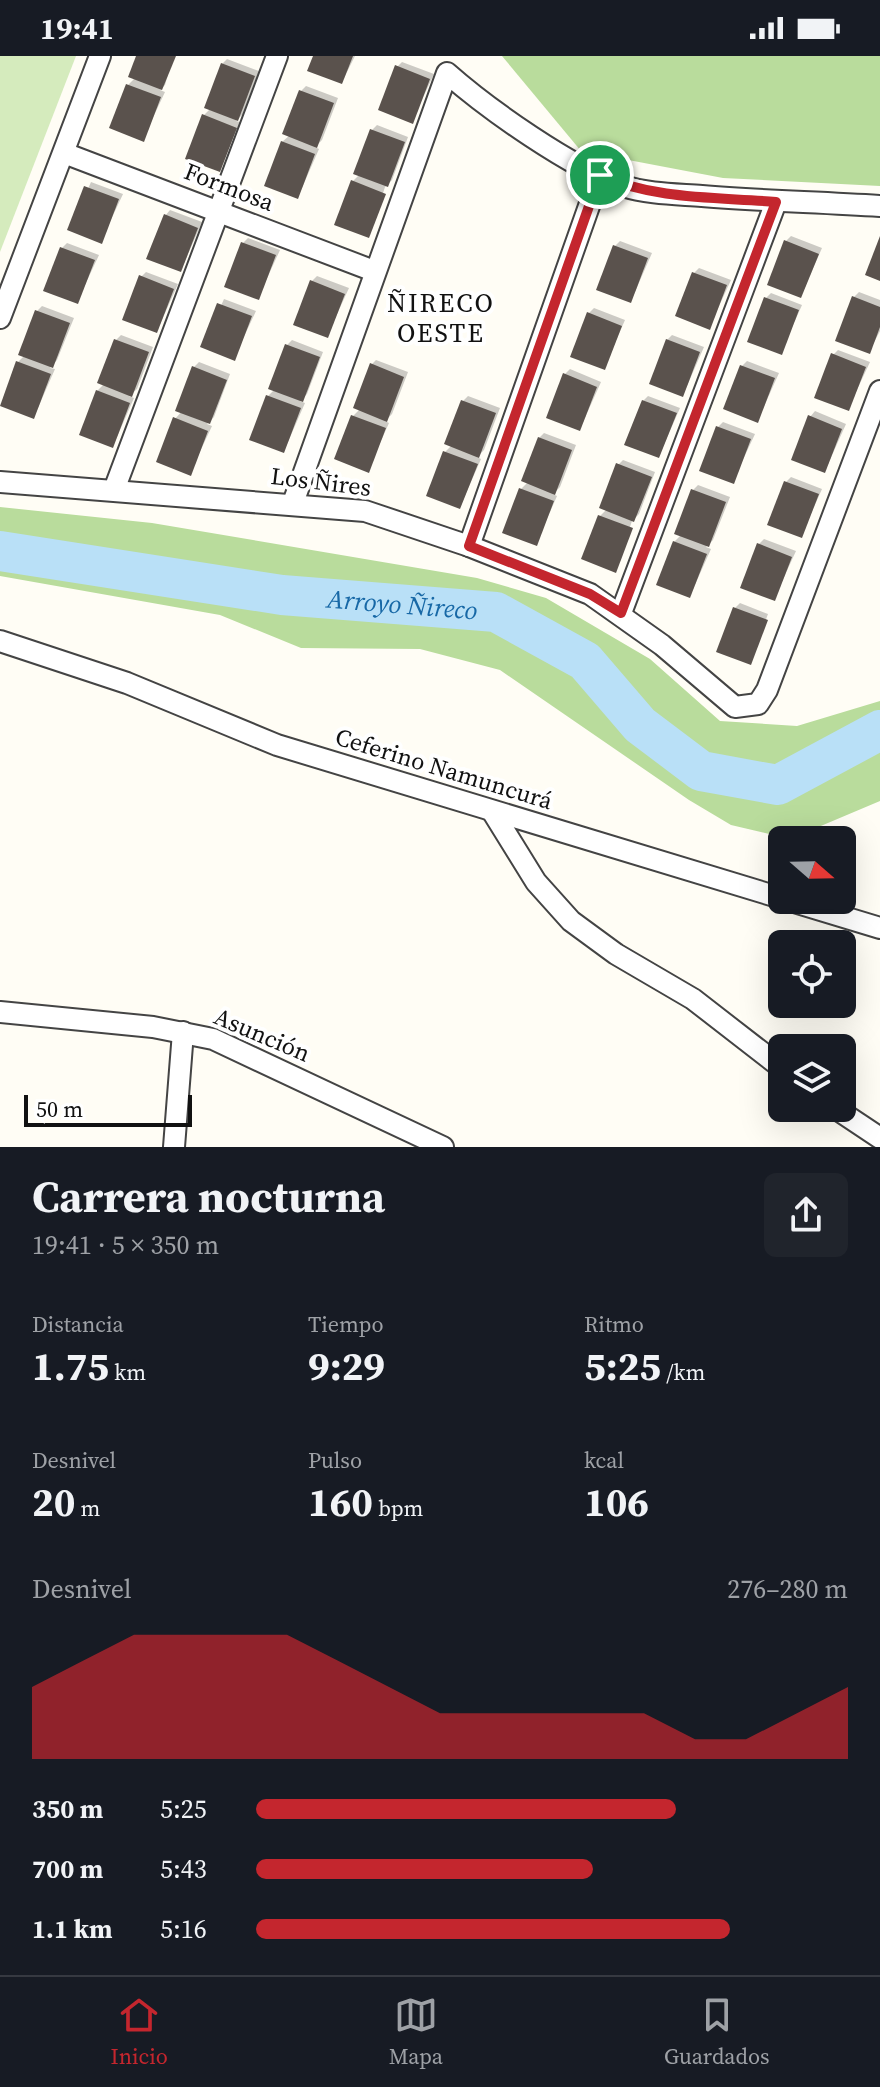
<!DOCTYPE html>
<html lang="es">
<meta charset="utf-8">
<style>
body{margin:0;font-family:"Source Serif 4",serif;background:#20242c;color:#f1f3f6;height:100vh;display:flex;flex-direction:column;font-size:30px;white-space:nowrap}
*{box-sizing:border-box;margin:0}
p{font-size:26px;color:#9ea1a6}
.icon{flex:none;width:44px;height:44px;fill:none;stroke:currentColor;stroke-width:2;stroke-linecap:round;stroke-linejoin:round}
.map{position:relative;height:1091px;overflow:hidden}
.side{display:flex;flex-direction:column;background:#171b24;flex:1}
.side>*{flex:none}
.needle{width:52px;rotate:110deg}
.buttons{position:absolute;left:768px;top:770px;display:grid;gap:16px}
.buttons a{display:grid;place-items:center;width:88px;height:88px;border-radius:12px;background:#171b24;box-shadow:0 8px 32px #0002;font-size:40px}
.scale{position:absolute;left:24px;bottom:20px;width:168px;box-sizing:border-box;padding-left:8px;border:4px solid #111;border-top:0;font-size:22px;line-height:28px;white-space:nowrap;color:#111;-webkit-text-stroke:6px #fff;paint-order:stroke}
.pin{position:absolute;display:grid;place-items:center;width:68px;height:68px;color:#fff;margin:-34px;border:4px solid #fff;border-radius:50%;box-shadow:0 2px 8px #0007}
.round{display:grid;place-items:center;flex:none;width:84px;height:84px;border-radius:12px;background:#20242c}
.overview{display:flex;align-items:center;justify-content:space-between;height:136px;padding:0 32px}
h1{font-size:44px;font-weight:700;line-height:60px}
.metrics{display:grid;grid-template-columns:repeat(3,1fr);gap:12px;height:136px;padding:8px 32px}
.metrics div{display:grid;align-content:center}
.metrics b{font-size:40px;font-weight:700}
.metrics small{font-size:22px;font-weight:400}
.metrics p{font-size:22px}
.chart{height:224px;padding:16px 32px}
.chart p{display:flex;justify-content:space-between}
.chart svg{width:100%;height:144px;margin-top:8px;fill:#c4262e;opacity:.7}
ul{padding:0 32px;list-style:none;font-size:26px}
li{display:grid;grid-template-columns:128px 96px 1fr;align-items:center;height:60px}
li i{height:20px;border-radius:10px;background:#c4262e}
.status{display:flex;justify-content:space-between;align-items:center;height:56px;padding:0 40px;background:#171b24;direction:ltr}
.status svg{height:22px;fill:currentColor}
.tabs{display:flex;justify-content:space-around;align-items:center;height:112px;border-top:2px solid #363941;background:#171b24;font-size:22px;color:#9ea1a6}
.tabs a{display:grid;justify-items:center;gap:4px}
.tabs .on{color:#c4262e}
.map>svg:first-child{display:block}
</style>
<div class="status"><b>19:41</b><svg viewBox="0 0 49 12"><path d="M0 12V9h3v3zM5 12V6h3v6zM10 12V3h3v9zM15 12V0h3v12zM26 1h20v11H26zM47 4h2v5h-2z"/></svg></div>
<div class="map">
<svg width="880" height="1091" viewBox="0 0 880 1091">
<rect width="100%" height="100%" fill="#fffdf5"/>
<polygon fill="#d5ebbd" points="0,0 76,0 0,196"/>
<g fill="#b9dc9c">
<polygon points="502,0 880,0 880,130 723,122 581,95"/>
<polygon points="0,451 152,467 477,522 546,542 650,603 720,665 797,670 880,645 880,745 790,783 731,769 689,744 500,614 420,593 301,592 220,559 0,520"/>
</g>
<g fill="#0003">
<polygon points="138,0 173,0 165,29 160,34 165,36 143,83 128,29 135,22"/>
<polygon points="315,0 355,0 342,26"/>
<polygon points="227,3 259,15 243,58 236,65 240,66 219,114 204,59 211,52 222,8"/>
<polygon points="402,6 434,18 412,65 397,11"/>
<polygon points="306,30 338,42 322,84 315,91 319,93 298,141 282,86 290,79 301,35"/>
<polygon points="377,69 408,81 392,124 385,131 369,180 353,125 360,118 372,74"/>
<polygon points="91,126 123,138 101,185 70,173"/>
<polygon points="170,154 202,166 181,214 165,160"/>
<polygon points="791,180 822,192 801,240 786,185"/>
<polygon points="248,182 280,194 258,242 243,187"/>
<polygon points="620,185 652,197 631,245 615,190"/>
<polygon points="67,187 99,199 77,246 62,192"/>
<polygon points="699,212 731,224 709,272 694,217"/>
<polygon points="146,216 178,228 157,275 141,221"/>
<polygon points="317,220 349,232 327,280 312,225"/>
<polygon points="859,236 880,244 880,275 869,296 854,241"/>
<polygon points="771,237 802,249 781,296 766,242"/>
<polygon points="224,243 256,255 234,302 203,290"/>
<polygon points="42,250 74,262 57,304 50,312 55,313 34,361 18,306 25,299 37,255"/>
<polygon points="594,252 625,264 604,312 589,257"/>
<polygon points="121,279 153,291 137,333 129,340 134,342 113,390 97,335 104,328 116,284"/>
<polygon points="672,279 704,291 683,339 667,284"/>
<polygon points="292,284 323,296 307,338 300,345 305,347 284,395 268,340 275,333 287,289"/>
<polygon points="838,294 870,306 848,353 833,299"/>
<polygon points="376,304 408,316 392,358 385,365 389,367 368,414 353,360 360,353 371,309"/>
<polygon points="747,305 779,317 758,364 742,310"/>
<polygon points="199,306 230,318 214,361 207,368 212,370 190,417 175,363 182,355 194,311"/>
<polygon points="570,313 601,326 580,373 564,319"/>
<polygon points="468,340 500,352 484,394 477,401 481,403 460,451 445,396 452,389 463,345"/>
<polygon points="648,340 680,352 659,400 643,345"/>
<polygon points="815,355 846,368 825,415 810,361"/>
<polygon points="723,366 755,378 733,425 718,371"/>
<polygon points="544,377 576,389 560,431 553,438 557,440 536,488 521,433 528,426 539,382"/>
<polygon points="623,404 655,416 639,458 632,465 615,514 600,460 607,453 618,409"/>
<polygon points="791,421 822,433 801,480 786,426"/>
<polygon points="698,429 730,441 713,484 706,491 711,493 690,540 674,486 681,479 693,434"/>
<polygon points="764,483 796,495 774,543 759,488"/>
<polygon points="740,547 768,558 750,607 735,552"/>
</g>
<g fill="none" stroke-linecap="round" stroke-linejoin="round">
<path stroke="#b9e0f7" stroke-width="40" id="s1" d="M0,495L282,539L496,556L585,605L640,669L701,715L778,729L880,674"/>
</g>
<g fill="#5a524d">
<polygon points="136,0 176,0 162,34 128,21"/>
<polygon points="313,0 353,0 342,28 307,15"/>
<polygon points="221,7 255,20 238,65 204,52"/>
<polygon points="395,9 430,23 413,68 378,54"/>
<polygon points="126,28 161,41 144,86 109,72"/>
<polygon points="299,34 334,47 317,92 282,78"/>
<polygon points="202,58 237,72 220,116 185,103"/>
<polygon points="370,73 405,86 388,131 353,118"/>
<polygon points="281,85 315,98 298,143 264,130"/>
<polygon points="351,124 386,138 369,182 334,169"/>
<polygon points="84,130 119,143 102,188 67,174"/>
<polygon points="164,158 198,172 181,216 146,203"/>
<polygon points="880,180 880,225 865,219"/>
<polygon points="784,184 819,198 801,242 767,229"/>
<polygon points="241,186 276,199 259,244 224,231"/>
<polygon points="613,189 648,202 631,247 596,234"/>
<polygon points="60,191 95,204 78,248 43,235"/>
<polygon points="692,216 727,229 710,274 675,260"/>
<polygon points="139,219 174,233 157,277 122,264"/>
<polygon points="310,224 345,238 328,282 293,269"/>
<polygon points="852,240 880,251 880,271 870,298 835,285"/>
<polygon points="764,241 799,254 782,299 747,286"/>
<polygon points="217,247 252,260 235,305 200,291"/>
<polygon points="35,254 70,267 53,312 18,299"/>
<polygon points="587,256 622,270 605,314 570,301"/>
<polygon points="114,283 149,296 132,341 97,327"/>
<polygon points="666,283 700,296 683,341 649,328"/>
<polygon points="285,288 320,301 303,346 268,333"/>
<polygon points="831,297 866,311 849,355 814,342"/>
<polygon points="16,305 51,318 34,363 0,350"/>
<polygon points="370,307 404,321 387,366 353,352"/>
<polygon points="740,309 775,322 758,367 723,353"/>
<polygon points="192,310 227,324 210,368 175,355"/>
<polygon points="563,317 597,331 580,375 546,362"/>
<polygon points="96,334 130,347 113,392 79,379"/>
<polygon points="266,339 301,352 284,397 249,384"/>
<polygon points="461,344 496,357 479,402 444,388"/>
<polygon points="642,344 677,357 659,402 624,389"/>
<polygon points="351,359 386,372 369,417 334,403"/>
<polygon points="808,359 842,373 825,417 791,404"/>
<polygon points="173,361 208,375 191,420 156,406"/>
<polygon points="716,370 751,383 734,428 699,415"/>
<polygon points="538,381 572,394 555,439 521,425"/>
<polygon points="443,395 478,408 460,453 426,440"/>
<polygon points="616,407 652,421 634,466 599,452"/>
<polygon points="784,425 819,438 802,482 767,469"/>
<polygon points="519,432 554,445 537,490 502,477"/>
<polygon points="691,433 726,446 709,491 674,478"/>
<polygon points="598,459 633,472 616,517 581,503"/>
<polygon points="673,485 707,498 690,542 656,529"/>
<polygon points="757,487 792,501 775,545 740,532"/>
<polygon points="733,551 768,564 751,609 716,596"/>
</g>
<g fill="none" stroke-linecap="round" stroke-linejoin="round">
<g stroke="#444" stroke-width="24">
<g id="street">
<polyline points="64,97 374,215"/>
<polyline points="0,262 100,0"/>
<polyline points="0,426 365,455 469,490 590,538 662,589 735,651 758,648 767,634 880,335"/>
<polyline points="114,434 277,0"/>
<path d="M293,447L447,17C489,54 570,111 623,130C648,138 676,138 702,140C761,145 821,146 880,150"/>
<polyline points="469,490 600,119"/>
<polyline points="621,557 776,146"/>
<polyline points="0,585 127,627 277,689 880,872"/>
<polyline points="492,755 536,826 571,865 616,898 693,943 782,1012"/>
<polyline points="0,956 153,971 213,983 443,1091"/>
<polyline points="835,1052 880,1082"/>
<polyline points="174,1091 183,976"/>
</g>
</g>
<use href="#street" stroke="#fff" stroke-width="20"/>
</g>
<g fill="none" stroke-linecap="round" stroke-linejoin="round">
<g stroke="#fff" stroke-width="16">
<path id="route" d="M600,119C654,144 717,141 776,146L621,557L590,538L469,490Z"/>
</g>
<use href="#route" stroke="#c4262e" stroke-width="10"/>
</g>
<g text-anchor="middle" stroke-width="8" stroke-linejoin="round" paint-order="stroke">
<g font-size="24" fill="#111" stroke="#fff">
<text transform="translate(229 131) rotate(21)" y="8">Formosa</text>
<text transform="translate(321 426) rotate(7)" y="8">Los Ñires</text>
<text transform="translate(444 713) rotate(17)" y="8">Ceferino Namuncurá</text>
<text transform="translate(262 979) rotate(23)" y="8">Asunción</text>
</g>
<g font-size="26" letter-spacing="2" fill="#111" stroke="#fff">
<text x="441" y="256">ÑIRECO<tspan x="441" dy="30">OESTE</tspan></text>
</g>
<g font-size="26" font-style="italic" fill="#1768a6" stroke="#fff">
<text dy="9" stroke="none"><textPath href="#s1" startOffset="406">Arroyo Ñireco</textPath></text>
</g>
</g>
</svg>
<div class="buttons">
<a><svg class="needle" viewBox="-14 -14 28 28"><path d="M0-13l5 13h-10z" fill="#e53935"/><path d="M0 13l5-13h-10z" fill="#9ea1a6"/></svg></a>
<a><svg class="icon" aria-label="locate" viewBox="0 0 24 24"><circle cx="12" cy="12" r="6"/><path d="M12 2v4M12 18v4M2 12h4M18 12h4"/></svg></a>
<a><svg class="icon" aria-label="layers" viewBox="0 0 24 24"><path d="M12 4l9 5-9 5-9-5zM3 14l9 5 9-5"/></svg></a>
</div>
<div class="scale">50 m</div>
<div class="pin" style="left:600px;top:119px;background:#1e9e55"><svg class="icon" aria-label="arrive" viewBox="0 0 24 24"><path d="M6 21V4h12l-3 4 3 4H6"/></svg></div>
</div>
<section class="side">
<div class="overview"><div><h1>Carrera nocturna</h1><p>19:41 · 5 × 350 m</p></div><a class="round"><svg class="icon" aria-label="share" viewBox="0 0 24 24"><path d="M12 15V3M7 8l5-5 5 5M5 13v7h14v-7"/></svg></a></div>
<div class="metrics">
<div><p>Distancia</p><b>1.75<small> km</small></b></div>
<div><p>Tiempo</p><b>9:29</b></div>
<div><p>Ritmo</p><b>5:25<small> /km</small></b></div>
</div>
<div class="metrics">
<div><p>Desnivel</p><b>20<small> m</small></b></div>
<div><p>Pulso</p><b>160<small> bpm</small></b></div>
<div><p>kcal</p><b>106</b></div>
</div>
<div class="chart"><p><span>Desnivel</span>276–280 m</p>
<svg viewBox="0 0 160 44" preserveAspectRatio="none"><path d="M0 44V22L10 14L20 6L30 6L40 6L50 6L60 14L70 22L80 30L90 30L100 30L110 30L120 30L130 38L140 38L150 30L160 22V44z"/></svg>
</div>
<ul>
<li><b>350 m</b>5:25<i style="width:71%"></i></li>
<li><b>700 m</b>5:43<i style="width:57%"></i></li>
<li><b>1.1 km</b>5:16<i style="width:80%"></i></li>
</ul>
</section>
<nav class="tabs">
<a class="on"><svg class="icon" aria-label="home" viewBox="0 0 24 24"><path d="M3 11l9-7 9 7M6 9v11h12V9"/></svg>Inicio</a>
<a><svg class="icon" aria-label="map" viewBox="0 0 24 24"><path d="M3 6l6-2 6 2 6-2v14l-6 2-6-2-6 2zM9 4v14M15 6v14"/></svg>Mapa</a>
<a><svg class="icon" aria-label="saved" viewBox="0 0 24 24"><path d="M7 4h10v16l-5-4-5 4z"/></svg>Guardados</a>
</nav>
